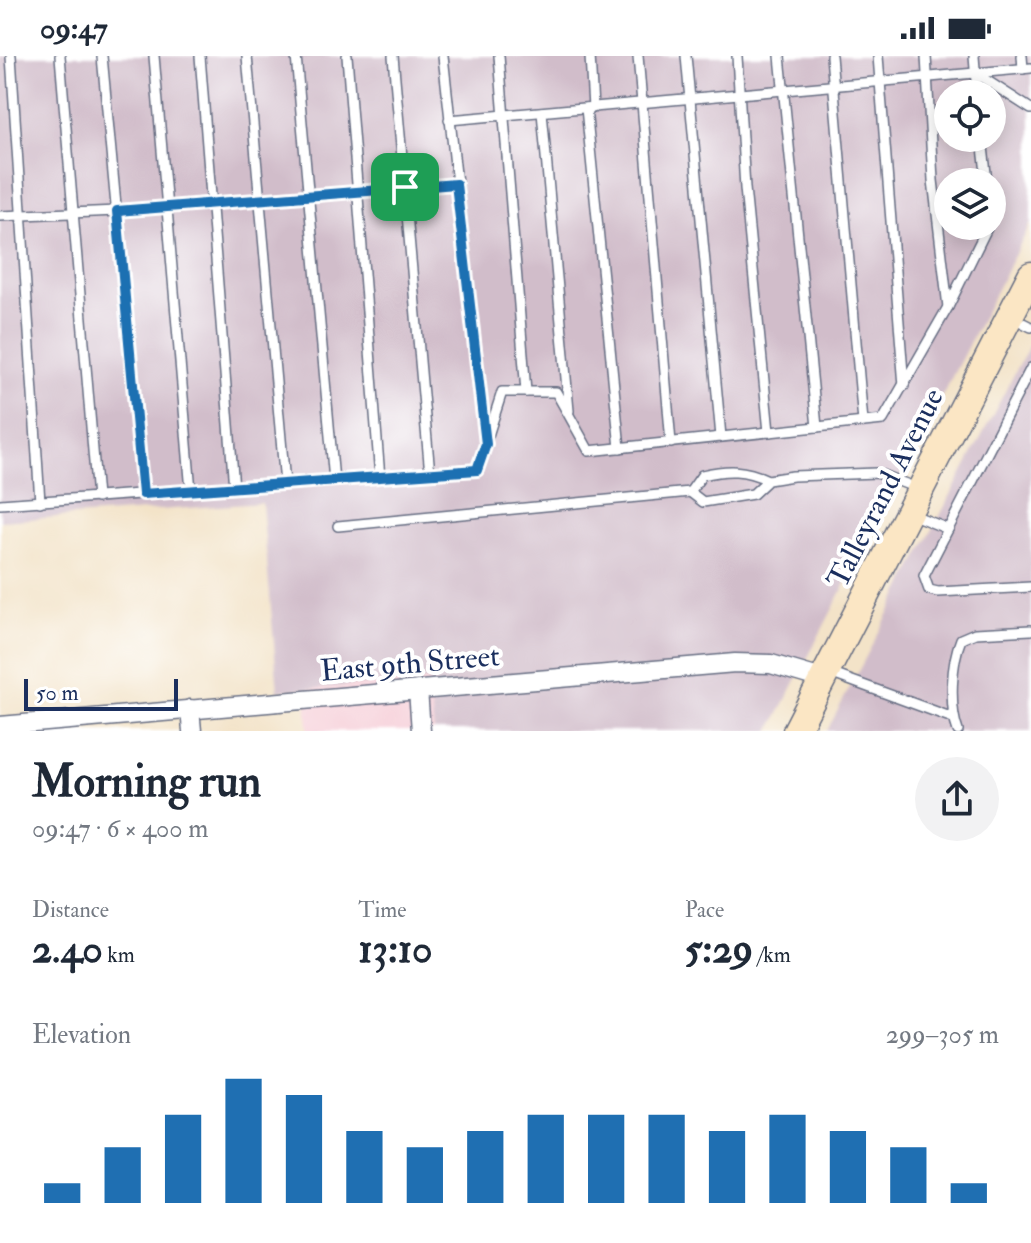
<!DOCTYPE html>
<meta charset="utf-8">
<style>
body{margin:0;font-family:"IM FELL Double Pica",serif;background:#f2f2f3;color:#1f2937;height:100vh;display:flex;flex-direction:column;font-size:30px;white-space:nowrap}
*{box-sizing:border-box;margin:0}
p{font-size:26px;color:#747a83}
.icon{flex:none;width:44px;height:44px;fill:none;stroke:currentColor;stroke-width:2;stroke-linecap:round;stroke-linejoin:round}
.map{position:relative;height:675px;overflow:hidden}
.panel{display:flex;flex-direction:column;background:#fff;flex:1}
.panel>*{flex:none}
.tools{position:absolute;left:934px;top:24px;display:grid;gap:16px}
.tools a{display:grid;place-items:center;width:72px;height:72px;border-radius:50%;background:#fff;box-shadow:0 4px 20px #0003;font-size:40px}
.scale{position:absolute;left:24px;bottom:20px;width:154px;box-sizing:border-box;padding-left:8px;border:4px solid #1b2f5e;border-top:0;font-size:22px;line-height:28px;white-space:nowrap;color:#1b2f5e;-webkit-text-stroke:6px #fff;paint-order:stroke}
.pin{position:absolute;display:grid;place-items:center;width:68px;height:68px;color:#fff;margin:-34px;border-radius:16px;box-shadow:0 4px 12px #0006}
.round{display:grid;place-items:center;flex:none;width:84px;height:84px;border-radius:42px;background:#f2f2f3}
.summary{display:flex;align-items:center;justify-content:space-between;height:136px;padding:0 32px}
h1{font-size:44px;font-weight:700;line-height:60px}
.metrics{display:grid;grid-template-columns:repeat(3,1fr);gap:12px;height:136px;padding:8px 32px}
.metrics div{display:grid;align-content:center}
.metrics b{font-size:40px;font-weight:700}
.metrics small{font-size:22px;font-weight:400}
.metrics p{font-size:22px}
.chart{height:224px;padding:16px 32px}
.chart p{display:flex;justify-content:space-between}
.chart svg{width:100%;height:144px;margin-top:8px;stroke:#1f6fb2;stroke-width:6}
.status{display:flex;justify-content:space-between;align-items:center;height:56px;padding:0 40px;background:#fff;direction:ltr}
.status svg{height:22px;fill:currentColor}
.map>svg:first-child{display:block}
</style>
<div class="status"><b>09:47</b><svg viewBox="0 0 49 12"><path d="M0 12V9h3v3zM5 12V6h3v6zM10 12V3h3v9zM15 12V0h3v12zM26 1h20v11H26zM47 4h2v5h-2z"/></svg></div>
<div class="map">
<svg width="1031" height="675" viewBox="0 0 1031 675">
<rect width="100%" height="100%" fill="#fff"/>
<filter id="ink" filterUnits="userSpaceOnUse"><feTurbulence type="fractalNoise" baseFrequency=".0125" numOctaves="2"/><feDisplacementMap in="SourceGraphic" scale="16" xChannelSelector="R" yChannelSelector="G"/><feConvolveMatrix kernelMatrix="1 2 1 2 8 2 1 2 1" color-interpolation-filters="sRGB"/></filter>
<filter id="wash" filterUnits="userSpaceOnUse"><feTurbulence type="fractalNoise" baseFrequency=".006" numOctaves="4" result="noise"/><feDisplacementMap in="SourceGraphic" scale="32" xChannelSelector="R" yChannelSelector="G"/><feGaussianBlur stdDeviation="1.8" result="paint"/><feColorMatrix in="noise" values="0 0 0 0 0 0 0 0 0 0 0 0 0 0 0 0 0 1.4 0 .05"/><feComposite in="paint" operator="in"/></filter>
<g filter="url(#wash)">
<rect width="100%" height="100%" fill="#f3e3c8"/>
<polygon fill="#f6cfd8" points="430,624 434,675 308,675 306,633"/>
<g fill="#d1bdca" fill-rule="evenodd">
<path d="M0,0H1031V167L770,675H434L429,624L278,635L262,447L0,465ZM948,38H992V82H948ZM948,126H992V170H948Z"/>
<polygon points="1031,286 1031,675 827,675"/>
</g>
</g>
<g filter="url(#ink)">
<g fill="none" stroke-linecap="round" stroke-linejoin="round">
<g stroke="#676e83" stroke-width="12">
<g id="lane">
<polyline points="11,0 40,446"/>
<polyline points="60,0 97,442"/>
<polyline points="102,0 143,438"/>
<polyline points="154,0 191,435"/>
<polyline points="200,0 234,432"/>
<polyline points="247,0 285,428"/>
<polyline points="296,0 334,425"/>
<polyline points="347,0 380,422"/>
<polyline points="393,0 430,418"/>
<polyline points="443,0 485,382"/>
<polyline points="499,0 526,336"/>
<polyline points="590,0 593,52"/>
<polyline points="638,0 671,387"/>
<polyline points="686,0 721,381"/>
<polyline points="737,0 745,132 769,376"/>
<polyline points="780,0 817,371"/>
<polyline points="831,0 863,366"/>
<polyline points="878,0 904,330"/>
<polyline points="926,0 933,124 948,251"/>
<polyline points="974,0 977,38"/>
<polyline points="1022,0 1023,13"/>
<polyline points="975,17 1031,12"/>
<polyline points="586,52 620,392"/>
<polyline points="542,56 569,355"/>
<polyline points="449,64 975,17 1031,53"/>
<polyline points="982,82 987,126"/>
<polyline points="0,160 117,155 456,128"/>
<polyline points="1013,262 1031,271"/>
<polyline points="1031,312 924,520 929,534 938,536 1031,531"/>
<path d="M768,424C744,413 728,413 702,419L690,436L703,446L753,438L768,424L793,420L877,417L917,432"/>
<polyline points="0,448 477,414 502,336 556,336 589,395 883,364 948,251 988,170"/>
<polyline points="911,458 948,473"/>
<polyline points="338,470 690,436"/>
<polyline points="830,617 953,662"/>
<path d="M958,675C949,651 951,607 961,583L975,577L1031,574"/>
</g>
</g>
<g stroke="#676e83" stroke-width="21">
<g id="street">
<polyline points="418,634 421,675"/>
<polyline points="190,653 192,675"/>
<polyline points="0,670 735,607 771,608 822,623"/>
</g>
</g>
<g stroke="#676e83" stroke-width="29">
<polyline id="secondary" points="796,675 1031,219"/>
</g>
<use href="#lane" stroke="#fff" stroke-width="9"/>
<use href="#street" stroke="#fff" stroke-width="18"/>
<use href="#secondary" stroke="#fbe6c4" stroke-width="26"/>
</g>
</g>
<g fill="none" stroke-linecap="round" stroke-linejoin="round" filter="url(#ink)">
<g stroke="#fff" stroke-width="16">
<polygon id="route" points="456,128 486,388 477,414 143,438 117,155"/>
</g>
<use href="#route" stroke="#1f6fb2" stroke-width="10"/>
</g>
<g text-anchor="middle" stroke-width="8" stroke-linejoin="round" paint-order="stroke">
<g font-size="30" fill="#1b2f5e" stroke="#fff">
<text transform="translate(885 432) rotate(-63)" y="10">Talleyrand Avenue</text>
<text transform="translate(410 607) rotate(-5)" y="10">East 9th Street</text>
</g>
</g>
</svg>
<div class="tools">
<a><svg class="icon" aria-label="locate" viewBox="0 0 24 24"><circle cx="12" cy="12" r="6"/><path d="M12 2v4M12 18v4M2 12h4M18 12h4"/></svg></a>
<a><svg class="icon" aria-label="layers" viewBox="0 0 24 24"><path d="M12 4l9 5-9 5-9-5zM3 14l9 5 9-5"/></svg></a>
</div>
<div class="scale">50 m</div>
<div class="pin" style="left:405px;top:131px;background:#1e9e55"><svg class="icon" aria-label="arrive" viewBox="0 0 24 24"><path d="M6 21V4h12l-3 4 3 4H6"/></svg></div>
</div>
<section class="panel">
<div class="summary"><div><h1>Morning run</h1><p>09:47 · 6 × 400 m</p></div><a class="round"><svg class="icon" aria-label="share" viewBox="0 0 24 24"><path d="M12 15V3M7 8l5-5 5 5M5 13v7h14v-7"/></svg></a></div>
<div class="metrics">
<div><p>Distance</p><b>2.40<small> km</small></b></div>
<div><p>Time</p><b>13:10</b></div>
<div><p>Pace</p><b>5:29<small> /km</small></b></div>
</div>
<div class="chart"><p><span>Elevation</span>299–305 m</p>
<svg viewBox="0 0 160 44" preserveAspectRatio="none"><path d="M5 44V38M15 44V27M25 44V17M35 44V6M45 44V11M55 44V22M65 44V27M75 44V22M85 44V17M95 44V17M105 44V17M115 44V22M125 44V17M135 44V22M145 44V27M155 44V38"/></svg>
</div>
</section>
